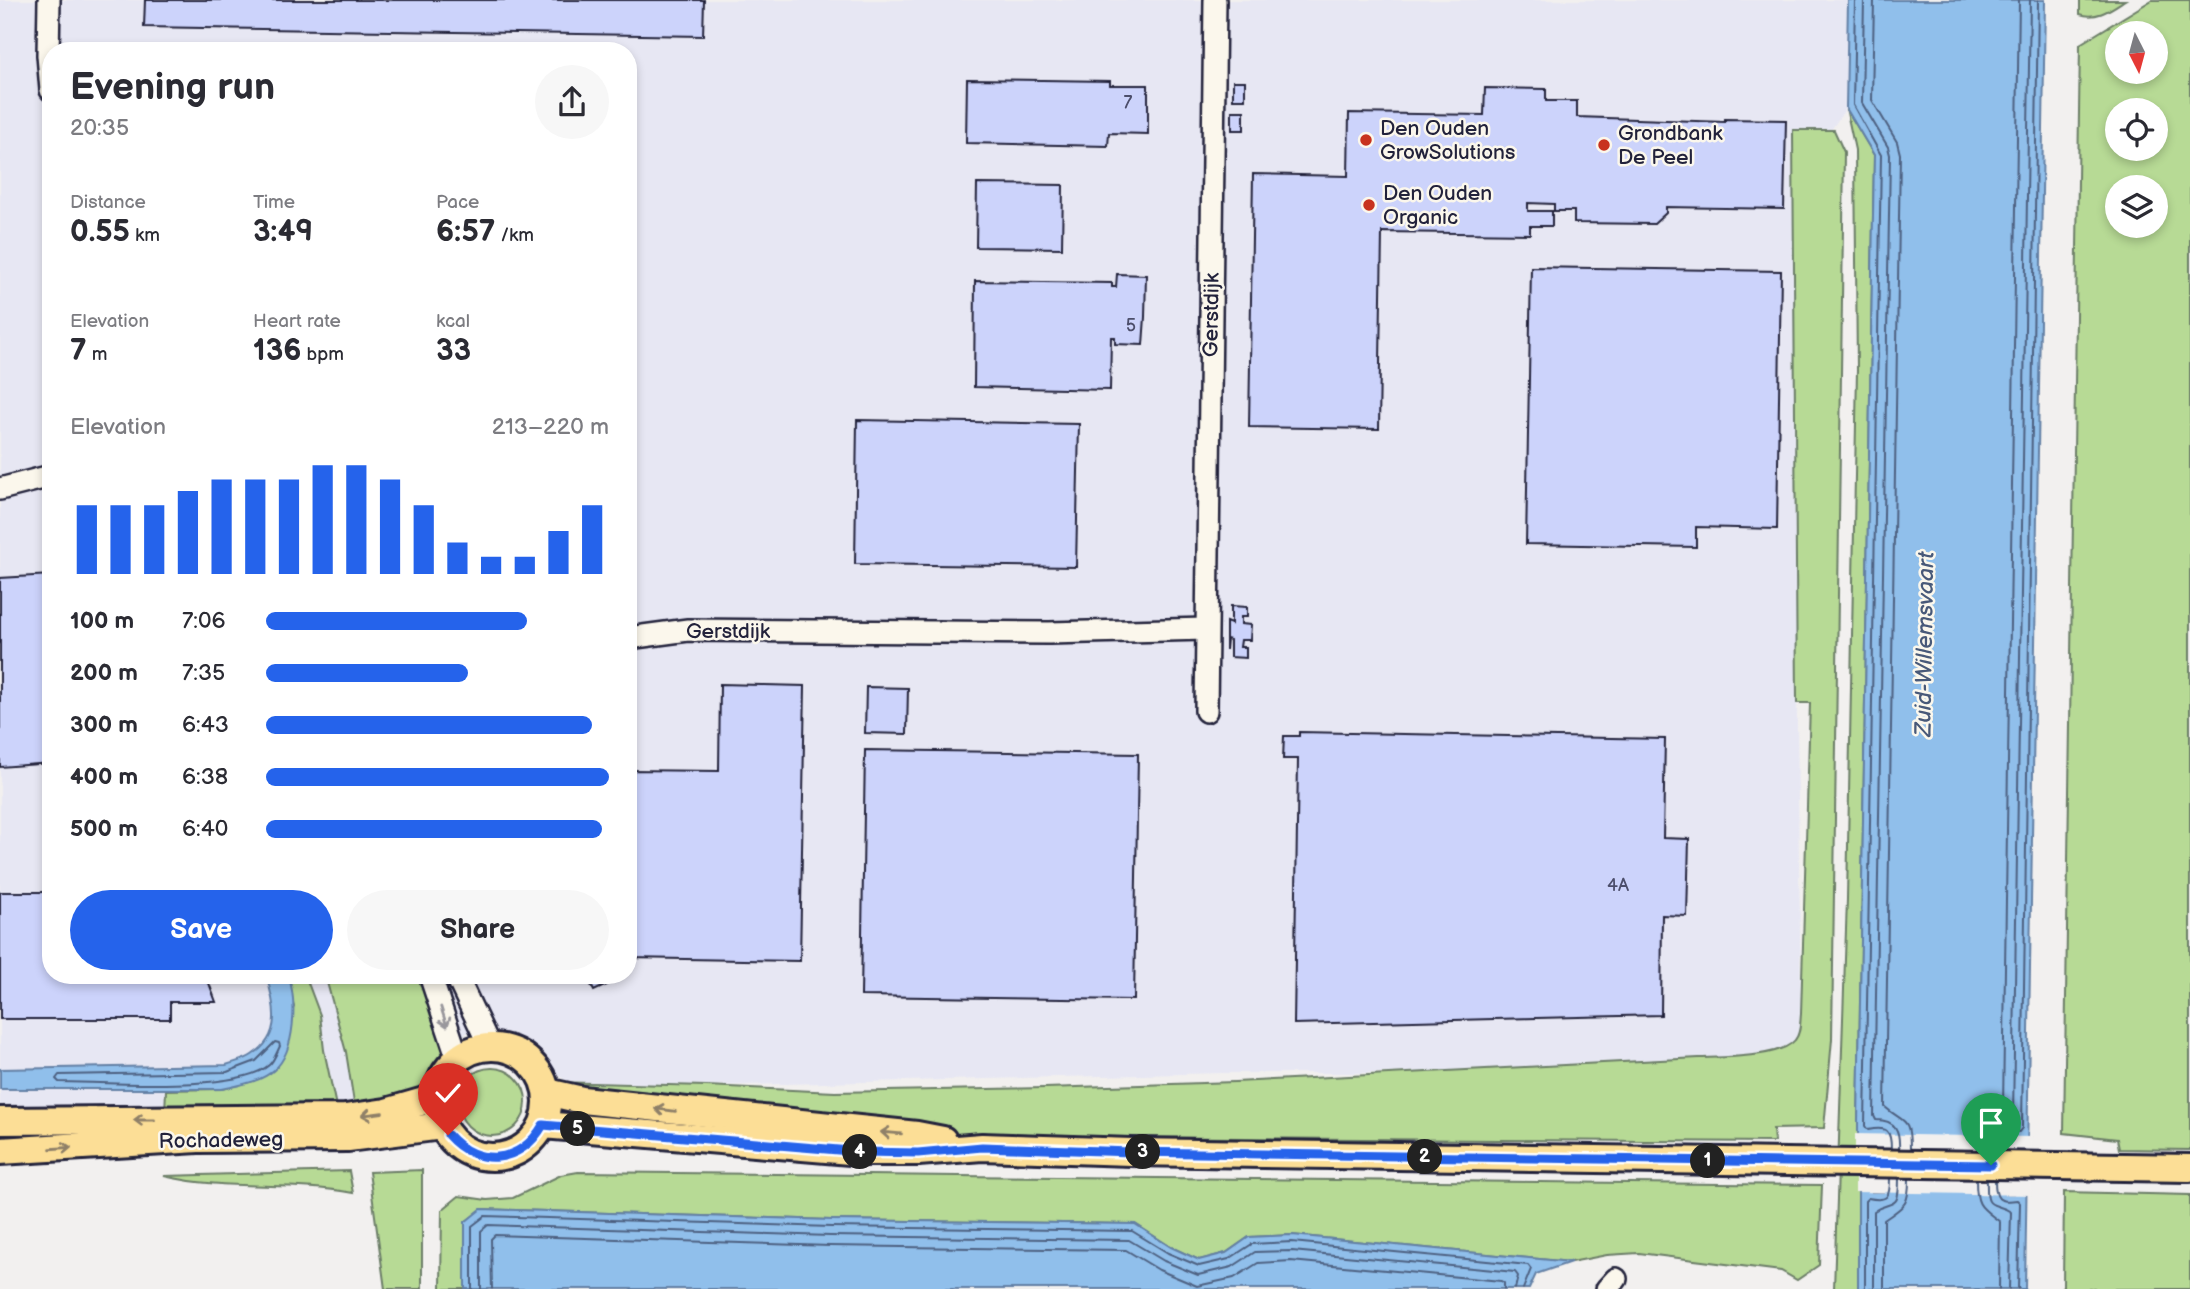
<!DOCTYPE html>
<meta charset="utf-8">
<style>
body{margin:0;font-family:"Balsamiq Sans",sans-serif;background:#f7f7f7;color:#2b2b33;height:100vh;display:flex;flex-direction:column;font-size:26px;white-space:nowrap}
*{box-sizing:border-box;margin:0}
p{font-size:23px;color:#7c7c81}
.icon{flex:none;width:38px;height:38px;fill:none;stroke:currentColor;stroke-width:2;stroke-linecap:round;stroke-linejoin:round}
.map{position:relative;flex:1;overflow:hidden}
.sheet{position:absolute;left:42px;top:42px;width:595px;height:942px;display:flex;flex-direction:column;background:#fff;border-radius:28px;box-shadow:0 4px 10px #0003}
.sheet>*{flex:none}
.needle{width:46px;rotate:174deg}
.controls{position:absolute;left:2105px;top:21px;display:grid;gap:14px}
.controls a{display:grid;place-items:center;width:63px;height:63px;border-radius:50%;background:#fff;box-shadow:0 4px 10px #0003;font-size:35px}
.pin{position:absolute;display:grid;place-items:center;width:60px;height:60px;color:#fff;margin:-72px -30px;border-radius:50% 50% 50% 0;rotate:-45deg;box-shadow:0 0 7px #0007}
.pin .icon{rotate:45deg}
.km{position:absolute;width:35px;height:35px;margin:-18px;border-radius:50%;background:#222;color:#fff;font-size:19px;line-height:35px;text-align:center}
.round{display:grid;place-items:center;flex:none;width:74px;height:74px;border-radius:37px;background:#f7f7f7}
.headline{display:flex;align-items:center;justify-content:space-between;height:119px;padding:0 28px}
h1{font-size:38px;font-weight:800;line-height:52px}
.figures{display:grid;grid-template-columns:repeat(3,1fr);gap:10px;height:119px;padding:7px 28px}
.figures div{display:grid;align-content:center}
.figures b{font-size:30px;font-weight:800}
.figures small{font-size:19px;font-weight:400}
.figures p{font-size:19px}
.chart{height:196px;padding:14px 28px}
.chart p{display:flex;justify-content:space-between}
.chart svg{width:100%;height:126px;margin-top:7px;stroke:#2563eb;stroke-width:6}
.button{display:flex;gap:14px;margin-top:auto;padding:14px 28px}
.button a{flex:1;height:80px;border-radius:42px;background:#2563eb;color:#fff;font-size:28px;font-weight:800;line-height:80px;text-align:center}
.button a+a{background:#f7f7f7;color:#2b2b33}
ul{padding:0 28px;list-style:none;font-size:23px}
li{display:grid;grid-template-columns:112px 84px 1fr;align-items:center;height:52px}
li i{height:18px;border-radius:9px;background:#2563eb}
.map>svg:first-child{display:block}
</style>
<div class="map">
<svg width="2190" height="1289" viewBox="0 0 2190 1289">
<rect width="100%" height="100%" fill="#f2f0ef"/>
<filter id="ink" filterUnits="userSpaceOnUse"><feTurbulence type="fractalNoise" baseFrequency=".0143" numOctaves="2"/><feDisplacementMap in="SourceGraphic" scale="14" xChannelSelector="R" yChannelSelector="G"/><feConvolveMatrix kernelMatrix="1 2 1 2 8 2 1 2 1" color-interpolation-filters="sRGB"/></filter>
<g filter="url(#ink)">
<path fill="#e7e7f3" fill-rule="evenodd" d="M0,0H1848L1846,108L1801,174L1797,726L1802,1073H1224L579,1089L481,1024L347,1108L0,1111ZM51,51H628V975H51Z"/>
<g fill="#b7da95" stroke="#6c7e68" stroke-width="2" fill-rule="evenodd">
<path d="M2080,0H2125C2111,9 2097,20 2080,14Z"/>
<path d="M2152,0H2190V1150L2119,1149L2117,1139L2064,1133L2080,44ZM2118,33H2156V72H2118ZM2118,110H2156V149H2118ZM2118,187H2156V226H2118Z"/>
<polygon points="1846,108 1874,155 1858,1124 1858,1289 1834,1289 1847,899 1857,370 1855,150"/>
<path d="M1793,130H1834L1844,152L1832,1039L1824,1128L1773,1129L1774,1142L965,1136L568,1090L557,1082L706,1086L835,1092L1045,1088L1235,1082L1699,1058C1721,1057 1781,1058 1795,1040C1801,1033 1800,1022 1801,1014L1810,703H1797Z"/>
<polygon points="288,975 305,975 320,1015 324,1050 337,1111 165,1112 166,1090 222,1089 254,1081 294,1007"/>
<polygon points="325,975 426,975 446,1045 442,1068 429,1086 418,1095 355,1109 346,1052"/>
<circle cx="492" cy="1102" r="34"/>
<polygon points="422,1170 422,1289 385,1289 369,1172"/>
<path d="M349,1171L353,1193C290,1181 225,1191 164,1176Z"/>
<polygon points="578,1172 1822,1185 1819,1265 1797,1280 1781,1271 1639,1253 1607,1255 1571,1262 1292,1235 1249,1237 1226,1253 1199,1260 1171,1247 1135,1224 831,1220 482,1209 465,1222 465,1289 441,1289 442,1210 459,1196 487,1200 513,1198 561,1175"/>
<polygon points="2064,1192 2190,1195 2190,1289 2060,1289 2063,1286"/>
</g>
<g fill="#90bfeb" stroke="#6480a5" stroke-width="2" fill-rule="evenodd">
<path d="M1848,0H2045L2025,1289H1858V1124L1874,155L1846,108ZM1873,1136H1884L1883,1192H1872ZM2003,1137L2014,1138L2013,1194L2002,1193Z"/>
<path d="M266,975H288C297,1000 296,1051 274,1070C261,1082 239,1085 222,1089H0V1069L226,1065C234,1062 245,1060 252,1055C283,1036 275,1004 266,975Z"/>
<polygon points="481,1209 831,1220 1135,1224 1171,1247 1199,1260 1226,1253 1249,1237 1292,1235 1571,1262 1536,1274 1529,1289 465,1289 465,1222"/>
</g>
<polygon fill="#f2f0ef" points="1855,1134 2032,1137 2031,1195 1855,1192"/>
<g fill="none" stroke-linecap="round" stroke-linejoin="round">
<g stroke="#4e6181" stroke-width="2">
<path d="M1855,0L1853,105L1881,155L1865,1126L1868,1130C1887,1126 1891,1130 1891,1149"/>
<path d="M1864,0L1862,103L1888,147L1890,155L1874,1116L1876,1120C1896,1120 1900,1131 1899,1149"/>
<path d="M1874,0L1872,100L1897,142L1900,154L1885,1107C1904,1124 1910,1115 1910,1149"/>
<path d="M275,1042L279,1043L280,1046C277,1052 274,1061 269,1065C238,1093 103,1082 59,1082L56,1079L59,1075L227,1072L256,1061Z"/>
<path d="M1977,1150C1977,1116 1983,1125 2003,1108L2019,0"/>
<path d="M1987,1150C1987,1132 1991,1121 2011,1121L2013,1118L2030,0"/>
<path d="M1996,1150C1996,1131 2000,1127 2019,1132L2022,1128L2038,0"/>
<path d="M1976,1180C1976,1207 1981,1207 2000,1222L1999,1289"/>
<path d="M1987,1180C1986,1213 1992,1200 2011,1212L2009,1289"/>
<path d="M1995,1180C1995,1199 1998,1203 2017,1200L2020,1203L2018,1289"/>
<polyline points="472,1289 472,1226 485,1216 831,1227 1132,1231 1168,1253 1199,1266 1229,1259 1252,1244 1292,1242 1528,1265 1531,1269 1523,1289"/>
<polyline points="481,1289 481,1231 488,1225 830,1236 1129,1240 1164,1261 1198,1275 1232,1267 1255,1252 1292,1251 1515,1272 1518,1276 1515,1289"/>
<polyline points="492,1289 491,1239 495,1235 830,1246 1126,1250 1159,1270 1197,1286 1234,1278 1258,1263 1291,1261 1501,1281 1504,1283 1504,1289"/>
<path d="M1865,1289V1201L1868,1198C1888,1202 1890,1197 1890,1178"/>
<path d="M1874,1289V1211C1893,1199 1899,1212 1899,1178"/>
<path d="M1884,1289V1220C1904,1206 1909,1206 1909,1179"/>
</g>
</g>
<g fill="#ccd3fb" stroke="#22223b" stroke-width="2">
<polygon points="145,0 704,0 703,36 144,27"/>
<polygon points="967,79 1110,81 1110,85 1148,85 1148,134 1109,133 1108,146 966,143"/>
<rect x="1233" y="81" width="12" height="18"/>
<polygon points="1485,88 1546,89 1546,101 1577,101 1577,117 1725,122 1725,119 1786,120 1784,209 1666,207 1666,213 1654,224 1574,223 1574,211 1554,211 1554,204 1528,203 1528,211 1552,211 1552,226 1530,226 1530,234 1382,232 1379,429 1249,427 1253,174 1348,176 1349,113 1484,115"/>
<rect x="1232" y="111" width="12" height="19"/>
<polygon points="977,184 1063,185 1062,248 976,247"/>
<polygon points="1531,267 1781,271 1777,529 1696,527 1696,547 1526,544"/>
<polygon points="1117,274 1146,275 1145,317 1143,345 1115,344 1115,337 1111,337 1110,390 974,387 975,281 1112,283 1112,287 1116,287"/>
<polygon points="857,420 1079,424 1076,567 855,564"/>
<polygon points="51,575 51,763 0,767 0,578"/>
<polygon points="1231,606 1247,607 1247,617 1241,617 1241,624 1251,625 1250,640 1241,640 1240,647 1246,647 1246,658 1230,657 1230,640 1227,639 1226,650 1226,622 1231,624"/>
<polygon points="720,684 805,686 800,961 628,958 628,770 719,771"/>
<polygon points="866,687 908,688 907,734 865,733"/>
<polygon points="1299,732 1665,739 1663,838 1689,839 1687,916 1662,915 1661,1015 1294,1024 1298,759 1283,759 1284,736 1299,736"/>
<polygon points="865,750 1138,754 1134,1000 861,996"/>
<polygon points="0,892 51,892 51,975 206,975 216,1002 170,1002 170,1019 0,1019"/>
<polygon points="586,975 611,975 611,983 594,991"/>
</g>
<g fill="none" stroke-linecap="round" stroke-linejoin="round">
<g stroke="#22223b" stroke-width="26">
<g id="minor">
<polyline points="49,0 48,55 51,90"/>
<polyline points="0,489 51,476"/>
<polyline points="628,638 688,630 1049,633 1206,629"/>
<polyline points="1206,711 1215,0"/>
<polyline points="430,975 458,1059"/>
<polyline points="456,975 490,1047"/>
<polyline points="1607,1289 1616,1279"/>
</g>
</g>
<g stroke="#22223b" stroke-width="32">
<g id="major">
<circle cx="492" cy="1102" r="55"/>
<polyline points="547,1092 582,1100 917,1135 943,1140"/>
<polyline points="0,1121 345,1118 386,1112 438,1097"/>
<polyline points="543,1125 862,1152 918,1152 982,1147 1131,1152 2190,1168"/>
<polyline points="0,1151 198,1139 348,1138 442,1126"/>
</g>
</g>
<use href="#minor" stroke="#fbf7ec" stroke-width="21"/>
<use href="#major" stroke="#fcde96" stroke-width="26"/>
</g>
<defs><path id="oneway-shaft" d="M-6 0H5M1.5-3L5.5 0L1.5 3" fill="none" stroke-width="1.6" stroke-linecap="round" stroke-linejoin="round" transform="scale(1.75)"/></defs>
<use stroke="#99979c" href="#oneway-shaft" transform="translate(444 1017) rotate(72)"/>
<g stroke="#8f8068">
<use href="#oneway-shaft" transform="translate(665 1110) rotate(-173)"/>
<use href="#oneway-shaft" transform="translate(372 1114) rotate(172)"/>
<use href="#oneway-shaft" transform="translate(144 1120) rotate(180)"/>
<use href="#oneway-shaft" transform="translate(891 1133) rotate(-175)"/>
<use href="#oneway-shaft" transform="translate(61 1148) rotate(-4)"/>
</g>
</g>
<g fill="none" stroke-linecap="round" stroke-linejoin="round" filter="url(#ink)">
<g stroke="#fff" stroke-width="14">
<path id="route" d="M448,1135C477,1168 521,1164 543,1125L862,1152L918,1153L982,1147L1131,1152L1991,1165"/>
</g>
<use href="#route" stroke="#2563eb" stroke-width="9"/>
</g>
<g fill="#c8321e" stroke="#fbf7ec" stroke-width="2.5">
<circle cx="1366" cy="140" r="7"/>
<circle cx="1604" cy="145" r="7"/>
<circle cx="1369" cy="205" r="7"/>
</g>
<g text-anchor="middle" stroke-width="5" stroke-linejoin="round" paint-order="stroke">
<g font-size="18" fill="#4c4e6b">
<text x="1128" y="108">7</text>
<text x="1131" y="331">5</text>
<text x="1618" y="891">4A</text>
</g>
<g font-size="21" fill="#22223b" stroke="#fbf7ec" text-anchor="start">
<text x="1380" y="135">Den Ouden<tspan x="1380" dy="24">GrowSolutions</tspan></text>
<text x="1618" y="140">Grondbank<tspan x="1618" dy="24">De Peel</tspan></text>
<text x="1383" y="200">Den Ouden<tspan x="1383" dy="24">Organic</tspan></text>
</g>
<g font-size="21" fill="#22223b" stroke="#fbf7ec">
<text transform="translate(1211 315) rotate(-89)" y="7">Gerstdijk</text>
<text x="728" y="638">Gerstdijk</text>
<text transform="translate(221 1140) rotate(-1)" y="7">Rochadeweg</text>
</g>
<g font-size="23" font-style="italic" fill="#485979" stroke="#fbf7ec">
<text transform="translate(1924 644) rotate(-89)" y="8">Zuid-Willemsvaart</text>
</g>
</g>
</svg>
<div class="controls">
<a><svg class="needle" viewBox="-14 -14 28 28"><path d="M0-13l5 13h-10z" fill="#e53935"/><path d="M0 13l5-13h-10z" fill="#7c7c81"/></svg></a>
<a><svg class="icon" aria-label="locate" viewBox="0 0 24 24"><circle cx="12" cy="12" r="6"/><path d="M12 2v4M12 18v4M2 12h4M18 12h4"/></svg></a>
<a><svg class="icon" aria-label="layers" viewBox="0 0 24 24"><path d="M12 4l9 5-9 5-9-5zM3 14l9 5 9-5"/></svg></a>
</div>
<div class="pin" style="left:1991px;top:1165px;background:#1e9e55"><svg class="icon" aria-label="arrive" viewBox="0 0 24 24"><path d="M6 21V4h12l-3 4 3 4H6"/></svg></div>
<div class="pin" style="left:448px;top:1135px;background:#d93025"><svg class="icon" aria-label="check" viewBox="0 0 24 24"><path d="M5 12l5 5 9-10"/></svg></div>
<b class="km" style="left:1708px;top:1161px">1</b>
<b class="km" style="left:1425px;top:1157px">2</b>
<b class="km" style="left:1143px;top:1152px">3</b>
<b class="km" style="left:860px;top:1152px">4</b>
<b class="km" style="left:578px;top:1129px">5</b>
<section class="sheet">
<div class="headline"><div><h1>Evening run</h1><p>20:35</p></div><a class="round"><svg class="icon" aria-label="share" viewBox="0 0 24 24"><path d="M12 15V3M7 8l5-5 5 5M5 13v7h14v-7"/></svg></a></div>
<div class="figures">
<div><p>Distance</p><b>0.55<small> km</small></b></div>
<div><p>Time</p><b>3:49</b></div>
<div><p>Pace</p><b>6:57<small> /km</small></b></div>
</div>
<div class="figures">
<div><p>Elevation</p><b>7<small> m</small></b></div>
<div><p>Heart rate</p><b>136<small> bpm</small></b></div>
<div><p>kcal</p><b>33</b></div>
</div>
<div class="chart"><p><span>Elevation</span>213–220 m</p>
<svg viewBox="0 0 160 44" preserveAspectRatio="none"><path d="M5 44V20M15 44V20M25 44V20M35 44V15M45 44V11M55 44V11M65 44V11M75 44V6M85 44V6M95 44V11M105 44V20M115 44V33M125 44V38M135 44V38M145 44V29M155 44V20"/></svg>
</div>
<ul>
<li><b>100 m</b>7:06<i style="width:76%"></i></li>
<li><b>200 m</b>7:35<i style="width:59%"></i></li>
<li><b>300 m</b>6:43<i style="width:95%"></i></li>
<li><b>400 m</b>6:38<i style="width:100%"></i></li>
<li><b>500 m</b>6:40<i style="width:98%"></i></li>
</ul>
<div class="button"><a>Save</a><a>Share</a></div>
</section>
</div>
